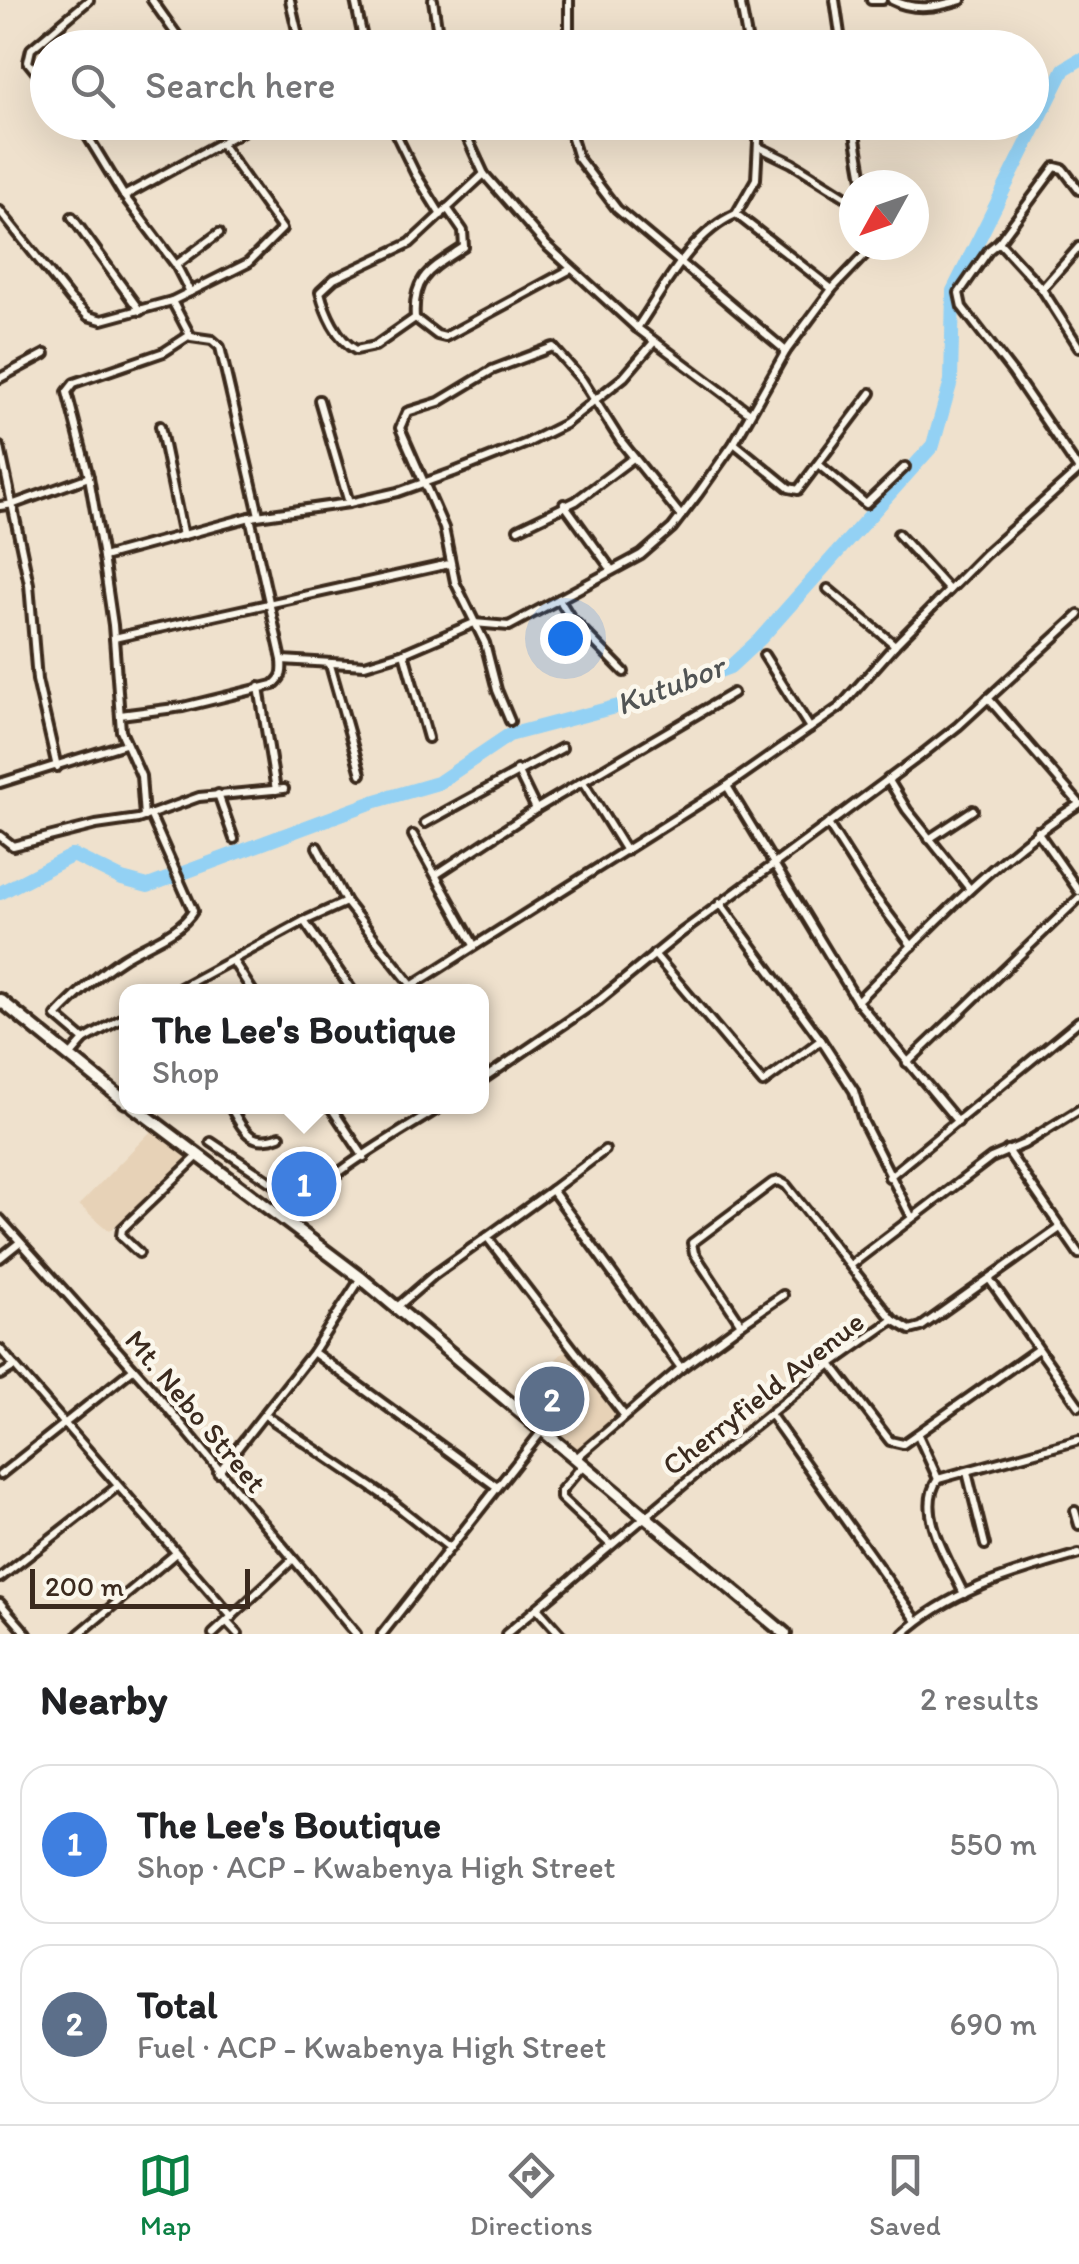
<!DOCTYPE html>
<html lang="en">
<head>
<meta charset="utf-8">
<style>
	:root { --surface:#fff; --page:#f6f6f6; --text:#202124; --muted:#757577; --line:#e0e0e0; --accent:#0b8043 }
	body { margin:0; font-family:Itim,sans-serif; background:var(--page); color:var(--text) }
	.compass { position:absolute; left:839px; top:170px; width:90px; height:90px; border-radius:50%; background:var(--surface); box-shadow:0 10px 40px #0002; rotate:230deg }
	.scale { position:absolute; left:30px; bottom:25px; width:220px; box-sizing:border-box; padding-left:10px; border:5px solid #3b2a1e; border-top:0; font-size:28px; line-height:35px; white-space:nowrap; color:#3b2a1e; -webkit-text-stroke:8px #fbf7ec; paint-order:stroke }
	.you { position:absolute; left:565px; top:638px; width:35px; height:35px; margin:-25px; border:8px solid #fff; border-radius:50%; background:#1a73e8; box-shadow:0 0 0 15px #1a73e833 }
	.badge { display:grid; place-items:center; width:65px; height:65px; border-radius:50%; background:var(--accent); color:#fff; font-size:32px; font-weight:700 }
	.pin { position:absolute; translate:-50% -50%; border:5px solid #fff; box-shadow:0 2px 10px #0006 }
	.popup { position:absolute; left:119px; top:984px; width:370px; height:130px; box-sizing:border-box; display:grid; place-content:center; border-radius:20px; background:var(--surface); filter:drop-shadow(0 2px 8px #0005); font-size:32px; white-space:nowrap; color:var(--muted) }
	.popup b { font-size:38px; color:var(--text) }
	.popup::after { content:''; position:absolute; left:50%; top:100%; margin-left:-20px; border:20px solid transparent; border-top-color:var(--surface) }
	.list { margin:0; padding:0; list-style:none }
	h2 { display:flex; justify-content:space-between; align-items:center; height:130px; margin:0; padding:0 40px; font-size:42px }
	h2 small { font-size:32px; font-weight:400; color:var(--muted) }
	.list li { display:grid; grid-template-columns:65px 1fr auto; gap:30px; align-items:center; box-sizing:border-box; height:160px; margin:0 20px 20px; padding:0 20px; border:2px solid var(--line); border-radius:30px }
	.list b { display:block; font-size:38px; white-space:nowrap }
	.list p { margin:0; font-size:32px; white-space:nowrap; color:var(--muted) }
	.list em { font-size:32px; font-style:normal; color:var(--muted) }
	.icon { flex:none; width:55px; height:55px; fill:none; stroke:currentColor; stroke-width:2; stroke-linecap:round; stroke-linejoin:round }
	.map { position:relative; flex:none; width:1079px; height:1634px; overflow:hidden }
	.search { position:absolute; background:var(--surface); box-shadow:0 10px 40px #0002; left:30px; right:30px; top:30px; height:110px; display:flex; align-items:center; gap:25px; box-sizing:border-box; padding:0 35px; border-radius:55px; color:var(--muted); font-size:38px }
	.sheet { height:490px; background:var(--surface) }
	nav { display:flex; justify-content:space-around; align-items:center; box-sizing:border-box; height:140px; border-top:2px solid var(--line); background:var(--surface); font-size:28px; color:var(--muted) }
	nav a { display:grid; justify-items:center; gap:5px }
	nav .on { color:var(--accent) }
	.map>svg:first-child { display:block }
	.built { fill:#e7d2b7 }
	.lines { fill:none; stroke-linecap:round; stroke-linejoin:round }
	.stream { stroke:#708e9e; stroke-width:2.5 }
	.river { stroke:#93d1f4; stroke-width:14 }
	.minor-casing { stroke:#3b2a1e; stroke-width:14 }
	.secondary-casing { stroke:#3b2a1e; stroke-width:18 }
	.minor { stroke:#fbf7ec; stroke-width:6 }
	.secondary { stroke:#fbf7ec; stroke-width:10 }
	.labels { text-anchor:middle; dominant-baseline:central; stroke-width:9; stroke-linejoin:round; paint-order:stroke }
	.street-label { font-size:30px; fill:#3b2a1e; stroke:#fbf7ec }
	.water-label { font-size:32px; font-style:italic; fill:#515454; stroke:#fbf7ec }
</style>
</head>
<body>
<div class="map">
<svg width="1079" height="1634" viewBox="0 0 1079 1634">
	<rect width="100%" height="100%" fill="#efe1cd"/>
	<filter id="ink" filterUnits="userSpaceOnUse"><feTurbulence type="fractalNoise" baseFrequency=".01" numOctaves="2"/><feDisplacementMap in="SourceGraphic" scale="20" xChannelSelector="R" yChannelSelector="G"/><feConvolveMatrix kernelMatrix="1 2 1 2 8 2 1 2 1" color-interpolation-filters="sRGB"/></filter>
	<g filter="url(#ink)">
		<!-- built -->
		<g class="built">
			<polygon points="155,1127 192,1156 162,1187 109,1231 79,1205"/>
			<polygon points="566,1350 621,1414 577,1450 515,1396"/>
		</g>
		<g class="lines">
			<!-- stream -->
			<polyline class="stream" points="0,890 2,892"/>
			<!-- river -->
			<polyline class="river" points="0,893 73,855 122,879 148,886 376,801 438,783 509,735 645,699 730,667 760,639 933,445 951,381 953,291 1064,69 1079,60"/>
			<defs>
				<g id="minor">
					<polyline points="152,0 186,48"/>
					<polyline points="290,0 301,48"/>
					<polyline points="355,0 365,48"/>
					<polyline points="433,0 440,48"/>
					<polyline points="569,0 569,48"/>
					<polyline points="740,0 749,48"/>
					<polyline points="835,0 842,48"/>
					<polyline points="871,0 882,0"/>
					<path d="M892,0C915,12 937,7 961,0"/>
					<polyline points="48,87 28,62 31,49 89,0"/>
					<polyline points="79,122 124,196 176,265 190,292"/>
					<polyline points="227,122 235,136"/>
					<polyline points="390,122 415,173 441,215"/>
					<polyline points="460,122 484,174 545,244 637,328 750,413"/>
					<polyline points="567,122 578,158 617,209 786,351"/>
					<polyline points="853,122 864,185"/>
					<polyline points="759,147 792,163 854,202"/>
					<polyline points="124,196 259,122"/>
					<path d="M447,208L463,231L464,247C431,269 412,276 415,318L437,335L445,337L571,269"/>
					<polyline points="0,211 71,300 88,316 102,320 172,301 248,263 282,229 221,144"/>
					<polyline points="736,214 756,179 759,122"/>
					<polyline points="72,217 140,311"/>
					<polyline points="999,242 1055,167 1063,169 1079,190"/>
					<polyline points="176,265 219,233"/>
					<polyline points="1042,289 1079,247"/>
					<polyline points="172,301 191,337 212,340 220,347 259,515"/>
					<path d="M415,318L375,346L356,350C337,340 325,312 320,292L334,279L410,243L484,174"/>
					<path d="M637,328C664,289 690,234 736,214L832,289"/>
					<polyline points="0,378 45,354"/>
					<polyline points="319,400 349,503"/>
					<polyline points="160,426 183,536"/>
					<polyline points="734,443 789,488 798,490 871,393"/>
					<polyline points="0,447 29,584 37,680 57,767"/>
					<polyline points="818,464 866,504 905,467"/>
					<polyline points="564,504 611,569"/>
					<polyline points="0,506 14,504 89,477"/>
					<polyline points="518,529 576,501 633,458"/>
					<polyline points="898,534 949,590"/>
					<polyline points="103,557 250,517 349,503 398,492 454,472 527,443 565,424 624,377 654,342"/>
					<polyline points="828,589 895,645"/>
					<polyline points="559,599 570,617 624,672"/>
					<polyline points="114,638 449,564"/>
					<polyline points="404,653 428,738"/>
					<polyline points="764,655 810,728"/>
					<polyline points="282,660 365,665 404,653 474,623 509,626 641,555 672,528 698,494 734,443 786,351 832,289 874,245"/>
					<polyline points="330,665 361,774"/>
					<polyline points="259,687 276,790"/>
					<polyline points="988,698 1079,803"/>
					<path d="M120,715L183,707L273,685C283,677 283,672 282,660L250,517"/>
					<polyline points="510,721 497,690 485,643 455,582 444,528 400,428 407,412 439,402 492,370 553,347 582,380 620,440 681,516"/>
					<polyline points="517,770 536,809"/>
					<polyline points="888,779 907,810 970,889"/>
					<polyline points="583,782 626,851"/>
					<polyline points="0,783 125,744"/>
					<polyline points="727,786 857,1001 958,1122"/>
					<polyline points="218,794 234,839"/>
					<polyline points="144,817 141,776 121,731 113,625 103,557 89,477 67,392 74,383 164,352 190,335"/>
					<polyline points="425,823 562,748"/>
					<polyline points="828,824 870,890 912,946"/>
					<polyline points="1037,831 1079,891"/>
					<polyline points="413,835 474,945"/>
					<polyline points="0,836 13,846 96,825 138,819 199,797 284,789"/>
					<polyline points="929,839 973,810"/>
					<polyline points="317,847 346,902 417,992"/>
					<polyline points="437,874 536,809 733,693"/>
					<polyline points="720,903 821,1040 854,1091 863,1121 912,1218"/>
					<polyline points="304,921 353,992"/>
					<polyline points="654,954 763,1083 821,1040"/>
					<polyline points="233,961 253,992"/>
					<polyline points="413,985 727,786 840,707 895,645 984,555 1079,470 1013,373 962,307 959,293 989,250 999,242 1042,289 1079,347"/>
					<polyline points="173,992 304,921 346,902"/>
					<path d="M857,1001C927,931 995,857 1079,804"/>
					<path d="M84,1040L56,1016C76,995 97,975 122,959C143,945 180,934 193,911L150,814"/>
					<polyline points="69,1057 84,1040 126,1016"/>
					<polyline points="907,1063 1079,898"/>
					<polyline points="482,1080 598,1001 681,933 920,756 958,726 1079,615"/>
					<path d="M230,1106C244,1131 250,1147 280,1136"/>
					<polyline points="330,1106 364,1157"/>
					<polyline points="211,1142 302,1203"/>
					<polyline points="1007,1150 1079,1254"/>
					<polyline points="889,1177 1079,1021"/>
					<polyline points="552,1190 605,1150"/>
					<polyline points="0,1219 151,1388 356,1634"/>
					<path d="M287,1222C326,1172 389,1140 442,1106"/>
					<polyline points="139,1253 121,1236 122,1229 197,1157"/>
					<polyline points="0,1258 20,1242"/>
					<polyline points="852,1264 991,1158 1024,1144 1079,1110"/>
					<polyline points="990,1280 1079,1406"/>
					<polyline points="397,1307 434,1275 487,1237"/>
					<polyline points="741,1324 783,1295"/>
					<polyline points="0,1349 232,1617"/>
					<polyline points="313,1352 497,1487"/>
					<polyline points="831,1364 890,1441 903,1444 1038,1349"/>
					<polyline points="0,1375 15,1366"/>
					<polyline points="770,1414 917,1621"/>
					<polyline points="265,1415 386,1497 450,1548"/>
					<polyline points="624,1415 487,1237 552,1190 681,1368"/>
					<polyline points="918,1435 938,1479 1079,1440"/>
					<polyline points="576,1458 681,1368 741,1324 694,1253 692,1243 772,1183 779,1181 786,1185 893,1320"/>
					<polyline points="584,1464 561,1491 561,1498 611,1545"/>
					<polyline points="967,1472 985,1545"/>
					<polyline points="218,1473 313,1352 361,1278"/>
					<polyline points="0,1475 133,1369"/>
					<path d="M938,1479C915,1512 950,1563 964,1594"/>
					<polyline points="1075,1511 1079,1525"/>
					<polyline points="0,1578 118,1486"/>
					<polyline points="0,1603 27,1634"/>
					<polyline points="537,1608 560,1634"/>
					<polyline points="227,1622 238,1634"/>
					<polyline points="79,1634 176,1553"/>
					<polyline points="213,1634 292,1560"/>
					<polyline points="382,1634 542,1431"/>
					<polyline points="506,1634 714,1459 831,1364 893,1320 910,1330 921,1327 1060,1228"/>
					<path d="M903,1634C951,1589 1018,1572 1079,1554"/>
				</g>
				<g id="secondary">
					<polyline points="0,1000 126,1102"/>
					<polyline points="133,1106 361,1278 785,1634"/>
				</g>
			</defs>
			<!-- minor casing -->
			<use href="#minor" class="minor-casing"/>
			<!-- secondary casing -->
			<use href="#secondary" class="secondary-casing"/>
			<!-- minor -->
			<use href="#minor" class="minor"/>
			<!-- secondary -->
			<use href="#secondary" class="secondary"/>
		</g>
	</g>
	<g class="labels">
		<!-- street labels -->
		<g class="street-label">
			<text transform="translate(763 1393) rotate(-38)">Cherryfield Avenue</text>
			<text transform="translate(196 1411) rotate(50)">Mt. Nebo Street</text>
		</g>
		<!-- water labels -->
		<g class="water-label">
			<text transform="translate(670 685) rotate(-21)">Kutubor</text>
		</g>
	</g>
</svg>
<svg class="compass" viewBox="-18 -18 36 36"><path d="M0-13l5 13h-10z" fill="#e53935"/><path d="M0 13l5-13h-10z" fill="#757577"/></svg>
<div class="scale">200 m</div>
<div class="you"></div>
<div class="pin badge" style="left:304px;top:1184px;background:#3f7fe0">1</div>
<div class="popup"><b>The Lee's Boutique</b>Shop</div>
<div class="pin badge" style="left:552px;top:1399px;background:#5c6f8a">2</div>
<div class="search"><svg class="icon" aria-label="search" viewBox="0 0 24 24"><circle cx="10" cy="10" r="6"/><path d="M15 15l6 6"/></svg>Search here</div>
</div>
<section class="sheet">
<h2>Nearby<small>2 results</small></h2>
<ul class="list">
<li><span class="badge" style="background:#3f7fe0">1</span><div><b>The Lee's Boutique</b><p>Shop · ACP - Kwabenya High Street</p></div><em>550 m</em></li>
<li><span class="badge" style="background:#5c6f8a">2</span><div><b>Total</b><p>Fuel · ACP - Kwabenya High Street</p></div><em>690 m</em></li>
</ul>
</section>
<nav>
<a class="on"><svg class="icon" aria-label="map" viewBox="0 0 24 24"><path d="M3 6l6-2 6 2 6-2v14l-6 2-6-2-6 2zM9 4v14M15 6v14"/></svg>Map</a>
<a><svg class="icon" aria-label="directions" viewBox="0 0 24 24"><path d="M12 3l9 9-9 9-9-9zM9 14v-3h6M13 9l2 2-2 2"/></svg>Directions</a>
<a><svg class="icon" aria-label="saved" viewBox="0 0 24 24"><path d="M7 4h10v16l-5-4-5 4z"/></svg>Saved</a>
</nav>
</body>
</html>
